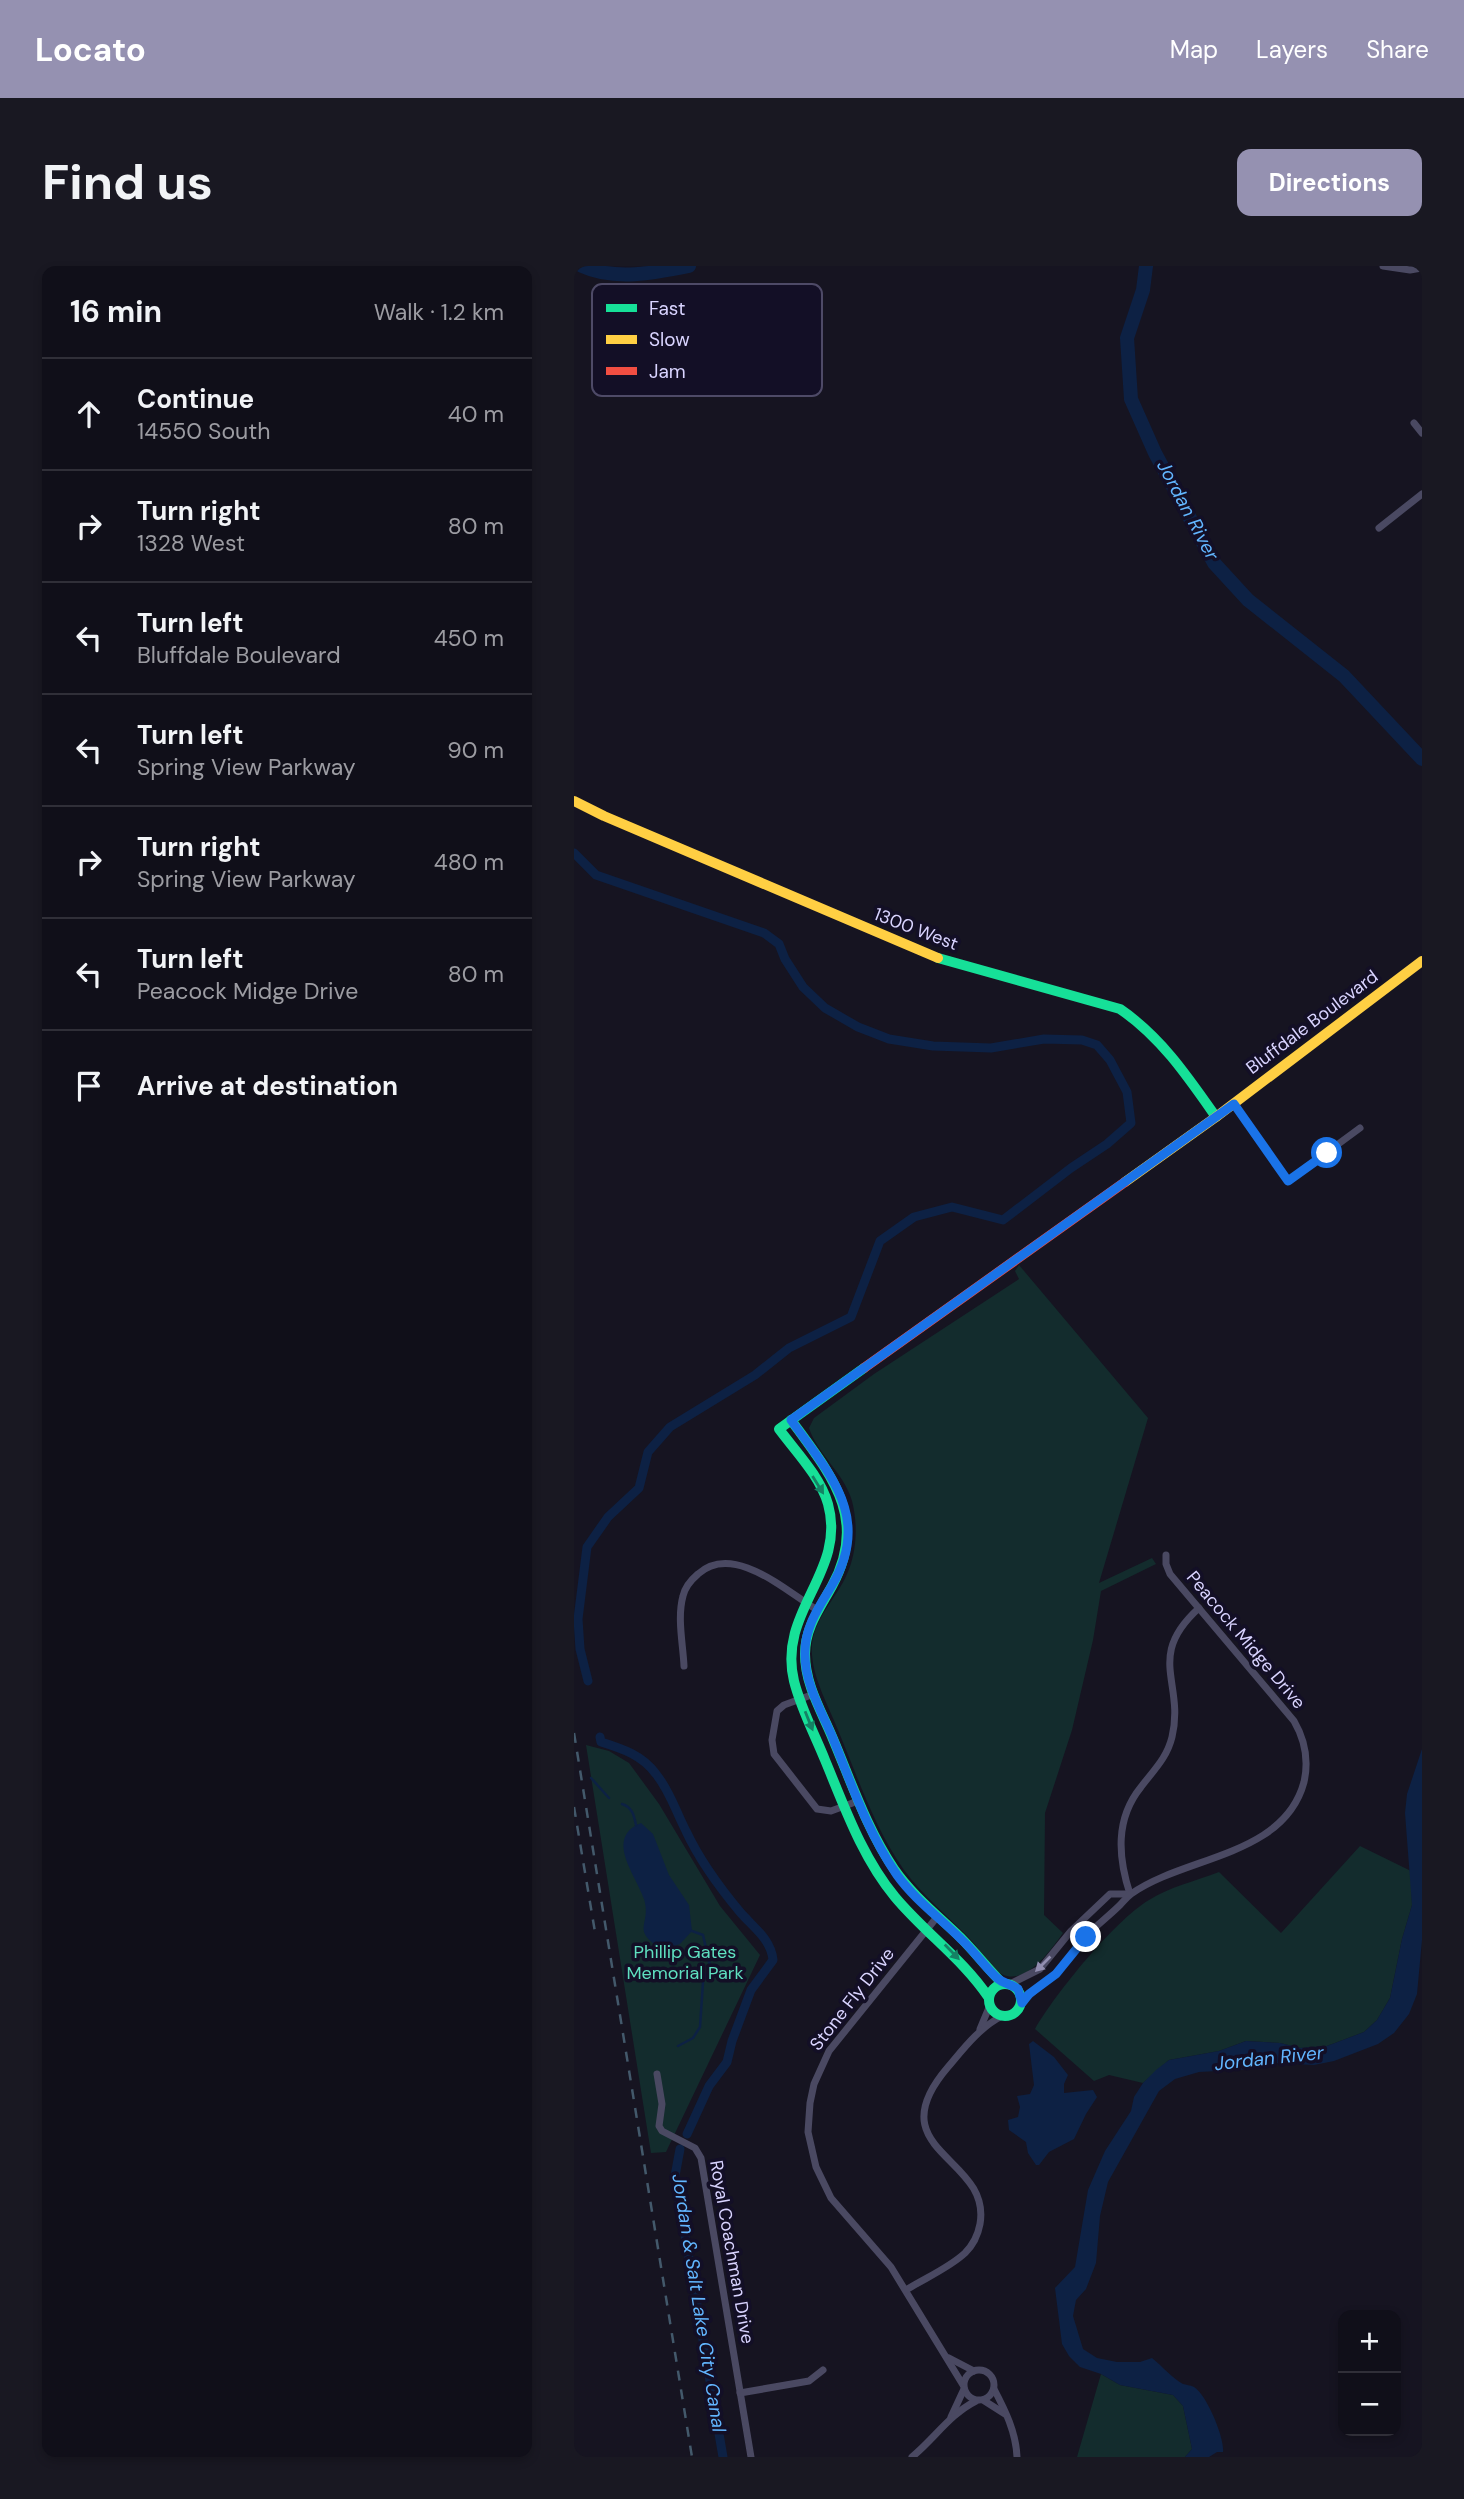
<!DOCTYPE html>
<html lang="en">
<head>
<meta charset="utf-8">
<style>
	:root { --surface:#100f19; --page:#191822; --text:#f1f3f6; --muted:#9c9ca2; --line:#302f38; --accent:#9591b1 }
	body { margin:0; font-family:"DM Sans",sans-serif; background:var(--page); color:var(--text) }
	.controls { position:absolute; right:21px; bottom:21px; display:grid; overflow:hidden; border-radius:14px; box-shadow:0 4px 10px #0003 }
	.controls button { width:63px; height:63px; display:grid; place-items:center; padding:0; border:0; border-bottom:2px solid var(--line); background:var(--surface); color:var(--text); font:35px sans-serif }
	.stop { position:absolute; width:21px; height:21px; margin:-16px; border:5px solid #1a73e8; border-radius:50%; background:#fff }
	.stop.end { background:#1a73e8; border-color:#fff; box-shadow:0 2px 7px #0008 }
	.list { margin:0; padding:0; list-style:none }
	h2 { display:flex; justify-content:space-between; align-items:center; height:91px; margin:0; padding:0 28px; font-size:30px }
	h2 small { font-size:23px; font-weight:400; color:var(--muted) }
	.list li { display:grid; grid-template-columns:46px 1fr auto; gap:21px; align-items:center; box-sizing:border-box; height:112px; padding:0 28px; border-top:2px solid var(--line) }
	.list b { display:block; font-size:26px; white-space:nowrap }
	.list p { margin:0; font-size:23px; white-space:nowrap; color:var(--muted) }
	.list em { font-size:23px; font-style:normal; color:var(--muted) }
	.icon { flex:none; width:38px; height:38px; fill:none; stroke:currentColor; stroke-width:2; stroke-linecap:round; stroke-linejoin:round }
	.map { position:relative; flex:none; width:848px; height:2191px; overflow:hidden; border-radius:14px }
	header { display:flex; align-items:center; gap:42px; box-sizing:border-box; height:98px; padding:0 35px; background:var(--accent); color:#fff }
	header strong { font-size:33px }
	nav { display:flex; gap:38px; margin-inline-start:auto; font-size:24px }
	.intro { display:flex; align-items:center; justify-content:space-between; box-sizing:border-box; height:168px; padding:0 42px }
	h1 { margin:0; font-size:49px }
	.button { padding:18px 32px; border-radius:14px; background:var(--accent); color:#fff; font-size:24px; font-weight:700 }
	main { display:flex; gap:42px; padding:0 42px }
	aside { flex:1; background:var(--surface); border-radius:14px; box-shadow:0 4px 10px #0003 }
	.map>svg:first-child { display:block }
	.green { fill:#132c2d }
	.water { fill:#0d2144 }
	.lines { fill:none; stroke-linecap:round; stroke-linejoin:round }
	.stream { stroke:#0d2144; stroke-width:2.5 }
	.canal { stroke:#0d2144; stroke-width:9 }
	.river { stroke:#0d2144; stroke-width:14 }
	.street { stroke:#4a4962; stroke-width:7 }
	.fast { stroke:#16e098; stroke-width:10 }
	.slow { stroke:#ffcf43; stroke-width:10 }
	.jam { stroke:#f24e42; stroke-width:10 }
	.rail { stroke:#43596b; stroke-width:2.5; stroke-dasharray:10 9; stroke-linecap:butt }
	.oneway { fill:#158265 }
	.oneway2 { fill:#928eb0 }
	.route { stroke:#1a73e8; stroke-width:9 }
	.labels { text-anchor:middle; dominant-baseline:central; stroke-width:7; stroke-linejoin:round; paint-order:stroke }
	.street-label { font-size:18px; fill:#d9d4ff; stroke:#130f26 }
	.park-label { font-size:18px; fill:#5fe0c0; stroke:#130f26 }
	.water-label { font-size:19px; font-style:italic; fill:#62b6ff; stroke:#130f26 }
	.key { fill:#130f26; stroke:#4e4a67; stroke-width:2 }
	.key-label { font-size:19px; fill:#d9d4ff }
</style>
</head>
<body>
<header>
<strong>Locato</strong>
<nav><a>Map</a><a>Layers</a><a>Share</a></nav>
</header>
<div class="intro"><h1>Find us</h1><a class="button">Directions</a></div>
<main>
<aside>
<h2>16 min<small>Walk · 1.2 km</small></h2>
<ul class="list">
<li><svg class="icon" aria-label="ahead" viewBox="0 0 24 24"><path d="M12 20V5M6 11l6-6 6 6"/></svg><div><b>Continue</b><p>14550 South</p></div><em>40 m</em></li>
<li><svg class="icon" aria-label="right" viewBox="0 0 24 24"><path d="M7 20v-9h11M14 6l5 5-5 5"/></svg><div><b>Turn right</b><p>1328 West</p></div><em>80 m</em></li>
<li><svg class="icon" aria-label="left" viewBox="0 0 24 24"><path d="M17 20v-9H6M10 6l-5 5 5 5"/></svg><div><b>Turn left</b><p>Bluffdale Boulevard</p></div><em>450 m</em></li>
<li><svg class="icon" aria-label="left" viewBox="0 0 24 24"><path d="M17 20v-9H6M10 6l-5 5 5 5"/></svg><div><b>Turn left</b><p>Spring View Parkway</p></div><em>90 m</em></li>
<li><svg class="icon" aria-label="right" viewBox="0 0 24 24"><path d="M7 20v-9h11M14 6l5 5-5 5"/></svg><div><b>Turn right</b><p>Spring View Parkway</p></div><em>480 m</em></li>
<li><svg class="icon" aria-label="left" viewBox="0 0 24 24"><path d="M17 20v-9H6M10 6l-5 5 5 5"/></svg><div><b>Turn left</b><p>Peacock Midge Drive</p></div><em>80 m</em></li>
<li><svg class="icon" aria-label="arrive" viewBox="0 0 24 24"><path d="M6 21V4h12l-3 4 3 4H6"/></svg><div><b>Arrive at destination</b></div></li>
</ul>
</aside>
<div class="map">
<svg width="848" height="2191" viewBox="0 0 848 2191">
	<rect width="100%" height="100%" fill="#161421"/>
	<!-- green -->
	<g class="green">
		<path d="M445,999L574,1152L525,1317L578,1292L582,1298L527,1325L519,1374L498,1464L471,1547L470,1649L489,1667C478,1682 456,1715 433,1710C418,1707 406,1683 396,1673C374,1650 349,1630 330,1604C300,1561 284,1512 264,1464C255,1441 240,1415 238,1389C235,1356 261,1336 273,1308C283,1286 284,1258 278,1235C270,1207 244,1189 235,1162L240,1152L300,1108L445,1013L441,1005Z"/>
		<polygon points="12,1479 35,1485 55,1497 85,1538 146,1640 186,1689 92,1886 77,1887"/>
		<path d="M786,1580L837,1605L838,1639L828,1673L816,1732L803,1754L790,1766L753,1780L726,1782L706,1777L672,1775L645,1785L595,1794L569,1817L535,1809L520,1815L461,1763C482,1727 540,1655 575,1634C595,1621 622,1615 645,1606L707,1667Z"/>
		<polygon points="527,2108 546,2119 599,2129 609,2140 618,2183 611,2191 503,2191"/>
	</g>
	<!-- water -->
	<g class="water">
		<path d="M848,1483V1674L843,1728L835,1748L820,1767L804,1778L760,1795L740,1799L700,1797L681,1803L625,1806L601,1813L585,1825L534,1916L526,1950L522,1997L512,2023L502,2034L499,2050L509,2083L523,2092L543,2096H566L578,2092C588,2100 598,2112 609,2118C612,2119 616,2119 620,2121C633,2129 651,2173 649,2186H643L635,2191H611L618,2183L609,2140L599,2129L546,2119L527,2108L506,2101L495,2090L488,2078L481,2022L501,2001L514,1924L531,1885L557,1845L560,1831L569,1817L582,1804L595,1794L645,1785L672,1775L706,1777L726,1782L753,1780L790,1766L803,1754L816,1732L828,1673L838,1639L831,1547L833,1528Z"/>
		<path d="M67,1557L79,1568L95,1609L115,1639L118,1665L106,1678L89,1684C55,1663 78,1660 70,1633C62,1609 30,1572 67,1557Z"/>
		<polygon points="459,1775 480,1791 494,1809 490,1818 490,1827 519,1824 523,1831 512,1848 500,1873 475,1886 465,1899 462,1899 454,1887 452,1876 435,1864 434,1854 444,1851 446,1841 443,1830 456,1828 460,1819 455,1778"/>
	</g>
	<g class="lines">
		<!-- stream -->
		<g class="stream">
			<polyline points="17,1512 35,1532"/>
			<path d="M48,1538C58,1541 60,1549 62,1559"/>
			<polyline points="104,1780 119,1772 126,1761 129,1716 136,1700 129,1669 118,1665"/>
		</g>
		<!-- canal -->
		<g class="canal">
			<polyline points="0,587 22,609 190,667 205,678 211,693 229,721 251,742 284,761 315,773 359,780 417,782 470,773 508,774 523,779 536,794 553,826 557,857 533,878 497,902 429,954 378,941 340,951 306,975 277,1051 215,1082 181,1109 96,1161 74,1186 65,1222 34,1251 13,1281 4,1353 6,1383 14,1415"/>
			<path d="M26,1471L27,1476C49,1483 68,1489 82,1508C96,1525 102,1546 112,1565C125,1593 146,1622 166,1646C179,1661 197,1673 199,1694L177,1724L158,1775L153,1796L135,1820L113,1868"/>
			<polyline points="106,1883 101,1910 149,2191"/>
		</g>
		<!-- river -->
		<g class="river">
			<path d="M8,0C40,15 81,7 115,0"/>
			<polyline points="572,0 569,24 553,72 557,133 581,187 640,297 674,334 770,410 848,493"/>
		</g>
		<!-- street -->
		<g class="street">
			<polyline points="809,0 836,4 848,2"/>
			<polyline points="840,157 848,167"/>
			<polyline points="805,262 848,228"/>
			<polyline points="660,838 714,915 786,862"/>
			<path d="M110,1400C109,1378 103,1352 109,1330C111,1321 117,1314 124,1308C159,1276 212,1325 243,1344"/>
			<polyline points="240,1428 210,1439 203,1445 198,1474 200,1488 243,1543 257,1545 284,1535"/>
			<path d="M556,1628C544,1591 541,1553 567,1521C579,1505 593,1492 598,1471C611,1416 571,1391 625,1342"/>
			<polyline points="363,1651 255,1785 240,1818 236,1837 234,1866 242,1901 257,1932 317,2001 389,2119"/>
			<polyline points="436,1718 466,1703 497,1665 536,1628 556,1628"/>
			<path d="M448,1737C458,1724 473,1717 484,1705C493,1695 501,1683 511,1672C521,1660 534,1651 546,1639C549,1636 553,1631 557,1628C610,1590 710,1591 730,1516C735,1494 731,1474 720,1455L596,1308L592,1298V1289"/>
			<polyline points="406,1763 416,1739"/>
			<polyline points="83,1808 88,1838 85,1860 88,1865 121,1882 127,1892 177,2191"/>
			<path d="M332,2024C351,2012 375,2002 391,1987C399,1979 404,1969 406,1958C418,1890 301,1886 374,1801C390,1782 405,1762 428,1750"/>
			<polyline points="375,2092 400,2105"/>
			<circle cx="405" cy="2119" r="15"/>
			<path d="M420,2123C431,2144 442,2166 443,2191"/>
			<polyline points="166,2127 235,2115 249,2104"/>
			<polyline points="409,2134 431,2148"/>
			<polyline points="377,2151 390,2123"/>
			<path d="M338,2191C360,2173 376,2148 402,2135"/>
		</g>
		<!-- fast -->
		<g class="fast">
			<path d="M364,692L546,743C587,771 614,811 642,851"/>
			<path d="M290,1102L205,1163C222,1186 246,1210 254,1238C273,1306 203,1345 220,1415C227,1443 241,1469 251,1494C271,1542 288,1591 321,1631C351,1667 389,1693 415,1732"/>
			<path d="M217,1154C257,1209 295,1252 258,1320C246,1342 231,1362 231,1388C231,1419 248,1446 259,1473C278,1518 293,1563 320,1603C338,1629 363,1649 386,1671C401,1686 414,1703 429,1718"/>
			<circle cx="431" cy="1734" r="16"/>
		</g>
		<!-- slow -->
		<g class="slow">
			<polyline points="0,535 30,550 364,692"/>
			<polyline points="551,916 642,851 848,695"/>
		</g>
		<!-- jam -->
		<polyline class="jam" points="290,1102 551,916"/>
		<!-- rail -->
		<g class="rail">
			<polyline points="0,1467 118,2191"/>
			<polyline points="0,1541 22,1672"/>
		</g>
	</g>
	<!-- one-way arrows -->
	<defs><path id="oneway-solid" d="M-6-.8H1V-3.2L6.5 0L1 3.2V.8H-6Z" transform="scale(1.75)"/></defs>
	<g class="oneway">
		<use href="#oneway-solid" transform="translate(244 1219) rotate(58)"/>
		<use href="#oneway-solid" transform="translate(235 1455) rotate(68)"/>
		<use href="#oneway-solid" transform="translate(378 1686) rotate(46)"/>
	</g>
	<use class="oneway2" href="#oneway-solid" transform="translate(469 1698) rotate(135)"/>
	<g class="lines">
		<!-- route -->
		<path class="route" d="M512,1671L482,1708L455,1728L448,1737L444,1723C437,1718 430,1718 423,1712C410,1700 400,1685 387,1673C365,1651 341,1634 323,1609C294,1567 277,1517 258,1470C247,1445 231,1417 231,1389C230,1363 244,1342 257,1321C299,1252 256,1209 217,1154L660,838L714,915L753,887"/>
	</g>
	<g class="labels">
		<!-- street labels -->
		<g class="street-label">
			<text transform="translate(342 663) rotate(21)">1300 West</text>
			<text transform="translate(738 756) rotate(-37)">Bluffdale Boulevard</text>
			<text transform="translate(672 1374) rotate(50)">Peacock Midge Drive</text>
			<text transform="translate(278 1733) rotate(-52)">Stone Fly Drive</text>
			<text transform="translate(158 1986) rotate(80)">Royal Coachman Drive</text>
		</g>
		<!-- park labels -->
		<g class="park-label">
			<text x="111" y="1686">Phillip Gates<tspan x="111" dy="21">Memorial Park</tspan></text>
		</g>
		<!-- water labels -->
		<g class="water-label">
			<text transform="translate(614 244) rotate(62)">Jordan River</text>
			<text transform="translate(695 1792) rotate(-6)">Jordan River</text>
			<text transform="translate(125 2037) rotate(81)">Jordan &amp; Salt Lake City Canal</text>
		</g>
	</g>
	<!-- legend -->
	<rect x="18" y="18" width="230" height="112" rx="10" class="key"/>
	<rect x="32" y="38" width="31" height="8" fill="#16e098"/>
	<rect x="32" y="69" width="31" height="9" fill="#ffcf43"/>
	<rect x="32" y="101" width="31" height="8" fill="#f24e42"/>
	<g class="key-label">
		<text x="75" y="49">Fast</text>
		<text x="75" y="80">Slow</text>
		<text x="75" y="112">Jam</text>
	</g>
</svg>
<div class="controls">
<button>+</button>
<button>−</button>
</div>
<div class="stop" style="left:753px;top:887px"></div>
<div class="stop end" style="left:512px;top:1671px"></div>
</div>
</main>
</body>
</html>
